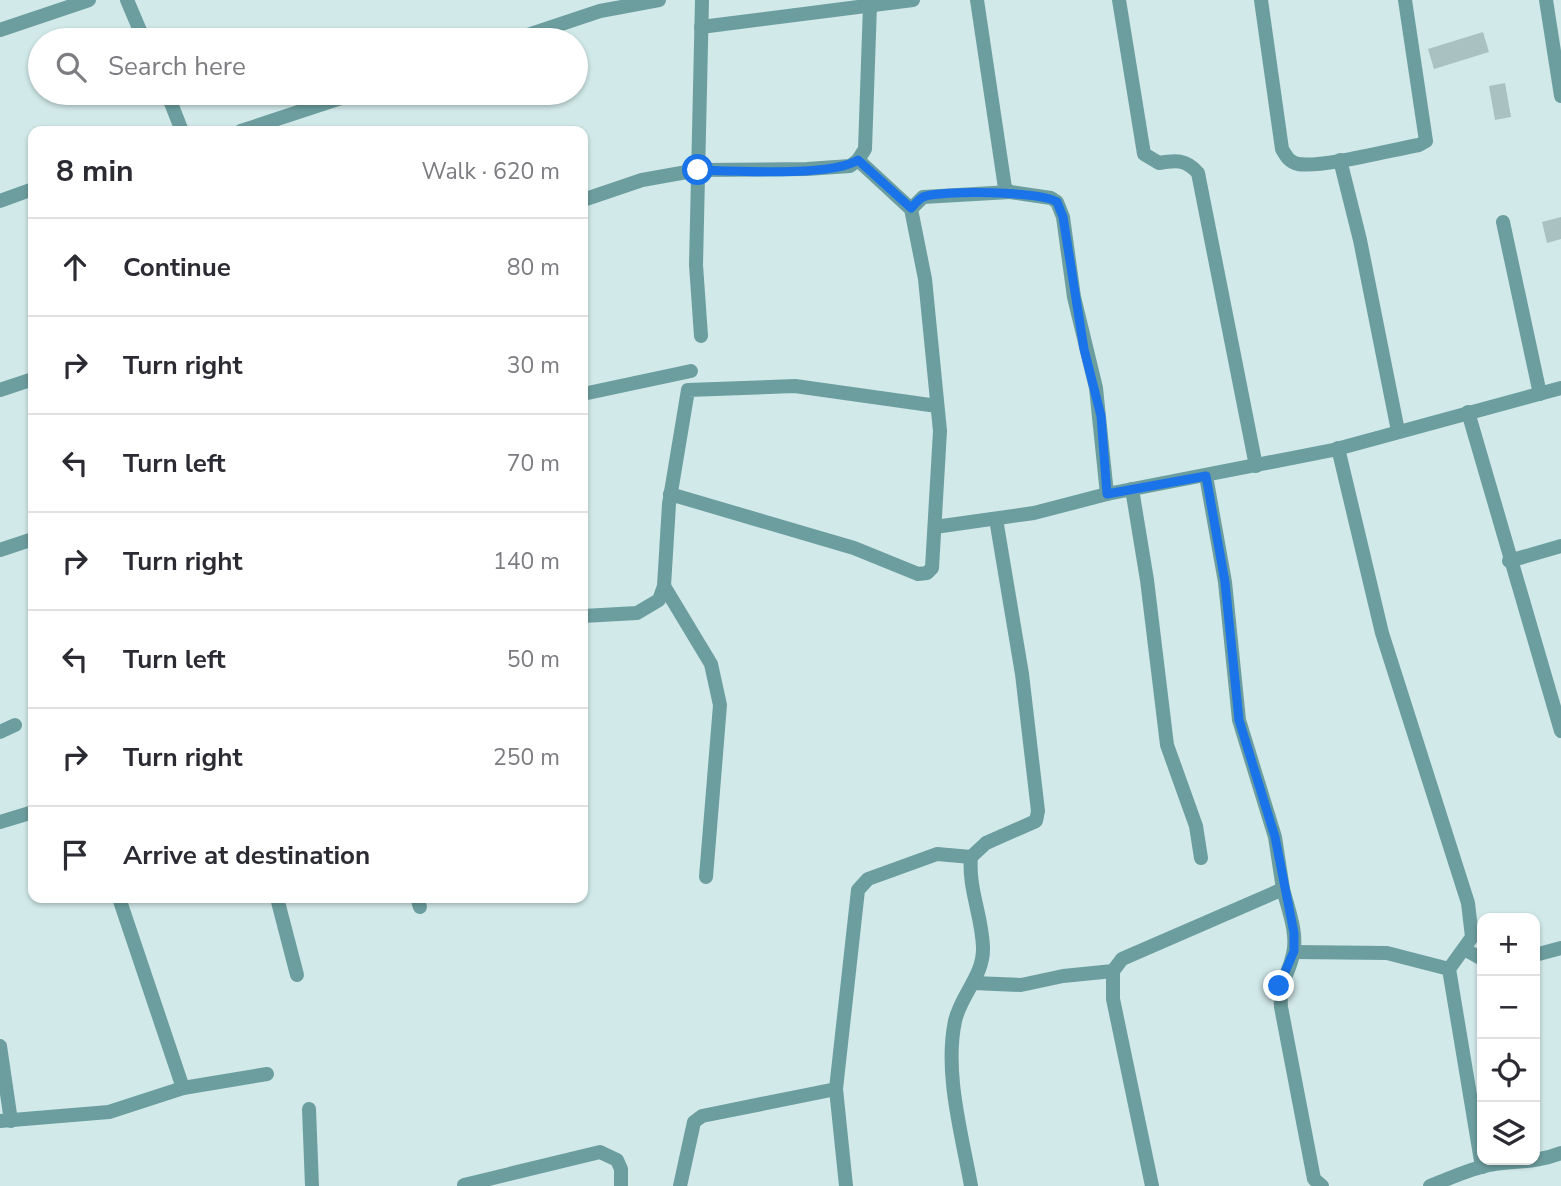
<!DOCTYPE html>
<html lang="en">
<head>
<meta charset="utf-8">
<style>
	:root { --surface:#fff; --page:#f2f2f3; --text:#2b2b33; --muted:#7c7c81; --line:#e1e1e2 }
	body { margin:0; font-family:"Nunito Sans",sans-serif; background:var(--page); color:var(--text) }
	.controls { position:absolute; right:21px; bottom:21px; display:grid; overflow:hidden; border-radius:14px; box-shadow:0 2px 5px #0004 }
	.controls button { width:63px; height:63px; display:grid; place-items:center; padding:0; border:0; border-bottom:2px solid var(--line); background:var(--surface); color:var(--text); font:35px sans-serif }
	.stop { position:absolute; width:21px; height:21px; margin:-16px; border:5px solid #1a73e8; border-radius:50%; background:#fff }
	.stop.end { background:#1a73e8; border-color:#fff; box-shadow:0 2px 7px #0008 }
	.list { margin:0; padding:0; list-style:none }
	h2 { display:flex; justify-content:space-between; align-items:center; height:91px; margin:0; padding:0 28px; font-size:30px }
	h2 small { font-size:23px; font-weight:400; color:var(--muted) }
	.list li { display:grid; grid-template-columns:46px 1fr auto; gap:21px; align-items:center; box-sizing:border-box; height:98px; padding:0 28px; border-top:2px solid var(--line) }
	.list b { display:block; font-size:26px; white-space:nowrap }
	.list em { font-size:23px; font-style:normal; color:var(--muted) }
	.icon { flex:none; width:38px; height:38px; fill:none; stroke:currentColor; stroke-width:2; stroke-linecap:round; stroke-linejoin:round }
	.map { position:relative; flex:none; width:1561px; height:1186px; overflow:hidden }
	.search { position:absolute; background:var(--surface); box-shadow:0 2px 5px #0004; left:28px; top:28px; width:560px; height:77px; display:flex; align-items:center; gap:18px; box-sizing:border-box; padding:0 24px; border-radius:38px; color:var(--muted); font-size:26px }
	.panel { position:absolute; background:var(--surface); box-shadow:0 2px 5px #0004; left:28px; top:126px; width:560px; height:777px; border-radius:14px }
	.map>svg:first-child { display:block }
	.building { fill:#aac1c1 }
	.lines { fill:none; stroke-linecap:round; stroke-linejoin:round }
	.street { stroke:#6d9e9f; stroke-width:14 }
	.route { stroke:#1a73e8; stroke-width:9 }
</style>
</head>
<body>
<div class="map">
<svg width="1561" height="1186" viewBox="0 0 1561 1186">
	<rect width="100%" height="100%" fill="#d1e9e9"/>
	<!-- building -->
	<g class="building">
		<polygon points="1483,32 1489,52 1434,69 1428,49"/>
		<polygon points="1505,83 1511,117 1495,120 1489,86"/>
		<polygon points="1561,217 1561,239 1547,243 1542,222"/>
	</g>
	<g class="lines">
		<!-- street -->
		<g class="street">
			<polyline points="127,0 144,40"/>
			<polyline points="977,0 1005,188 1010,192 1051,198 1057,202 1063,217 1074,297 1096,388 1107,494"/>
			<path d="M1119,0L1144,154L1159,163C1175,160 1186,159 1198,173L1256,466"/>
			<path d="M1261,0L1282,149C1286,156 1289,162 1298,164C1322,168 1391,150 1419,145L1426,141L1405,0"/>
			<polyline points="1546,0 1561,96"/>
			<polyline points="701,27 913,0"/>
			<polyline points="0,30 89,0"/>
			<polyline points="513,40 600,11 659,0"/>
			<polyline points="167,93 182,131"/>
			<polyline points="241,131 356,93"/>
			<polyline points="1340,160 1360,240 1398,431"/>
			<polyline points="583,200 642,180 698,170 807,169 850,166 858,160 865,149 870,5 867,0"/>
			<polyline points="0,201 33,189"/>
			<polyline points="911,209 923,197 1010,192"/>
			<polyline points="1503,222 1540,394"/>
			<polyline points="701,336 696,265 702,0"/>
			<polyline points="0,390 33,379"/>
			<polyline points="583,394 691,371"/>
			<polyline points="1468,412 1561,731"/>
			<polyline points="1338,448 1382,633 1468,903 1472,937 1449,969 1482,1167"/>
			<polyline points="1132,489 1147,580 1167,745 1196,826 1201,858"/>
			<polyline points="670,494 854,548 918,574 927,573 932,568 940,431 925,279 911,209 858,160"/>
			<polyline points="935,527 1034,513 1107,494 1333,450 1561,388"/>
			<polyline points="0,550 33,539"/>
			<polyline points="1509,561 1561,546"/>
			<polyline points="664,586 711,664 720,705 706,877"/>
			<polyline points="583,616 637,613 659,600 664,586 669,504 688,390 795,386 937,406"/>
			<polyline points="0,732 15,725"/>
			<polyline points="0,822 33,812"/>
			<path d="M1283,889C1288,909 1298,933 1293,954C1288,978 1279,979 1281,1007L1314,1179L1322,1186"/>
			<polyline points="119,898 183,1088"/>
			<polyline points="277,898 297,975"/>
			<polyline points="417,898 420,907"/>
			<polyline points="1466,950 1482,959"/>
			<polyline points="1294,952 1387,953 1449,969"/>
			<polyline points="1535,955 1561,948"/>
			<polyline points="973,983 1021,985 1063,976 1113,971"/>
			<polyline points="0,1046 11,1121"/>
			<polyline points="309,1109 312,1186"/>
			<polyline points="0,1121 109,1112 183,1088 267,1074"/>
			<polyline points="464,1185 600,1152 617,1160 621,1169 621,1186"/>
			<polyline points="680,1186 694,1122 702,1116 836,1089"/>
			<polyline points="846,1186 836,1089 858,890 868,879 937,854 971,857"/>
			<path d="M971,1186C962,1135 944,1073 955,1021C961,994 984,976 983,947C982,916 968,888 971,857L986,843L1036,821L1038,811L1022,674L996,519"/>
			<polyline points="1152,1186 1113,999 1113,971 1122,959 1283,889 1275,837 1239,720 1225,582 1206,476"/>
			<path d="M1430,1186C1453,1177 1478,1165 1503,1163C1524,1161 1541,1161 1561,1153"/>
		</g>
	</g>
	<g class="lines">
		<!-- route -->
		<path class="route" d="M698,170C733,171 832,177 858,160L911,208C914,205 919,199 923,197C940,190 1042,191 1057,202L1063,217L1084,349L1101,416L1107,494L1206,476L1225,582L1239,720L1275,837L1294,933V951L1279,986"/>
	</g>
</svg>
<div class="controls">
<button>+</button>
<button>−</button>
<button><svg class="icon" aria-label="locate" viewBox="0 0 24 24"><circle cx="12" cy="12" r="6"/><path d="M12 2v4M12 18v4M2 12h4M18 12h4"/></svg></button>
<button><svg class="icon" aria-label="layers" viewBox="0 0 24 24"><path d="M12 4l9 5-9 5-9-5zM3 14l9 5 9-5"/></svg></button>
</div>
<div class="stop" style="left:698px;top:170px"></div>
<div class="stop end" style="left:1279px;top:986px"></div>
<div class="search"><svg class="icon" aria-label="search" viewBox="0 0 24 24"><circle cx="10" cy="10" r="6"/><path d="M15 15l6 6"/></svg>Search here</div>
<section class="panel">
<h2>8 min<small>Walk · 620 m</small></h2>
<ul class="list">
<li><svg class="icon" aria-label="ahead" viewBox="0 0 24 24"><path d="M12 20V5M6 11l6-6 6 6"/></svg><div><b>Continue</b></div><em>80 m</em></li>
<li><svg class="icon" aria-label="right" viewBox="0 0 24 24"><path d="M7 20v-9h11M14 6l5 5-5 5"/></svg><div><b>Turn right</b></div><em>30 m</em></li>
<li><svg class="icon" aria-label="left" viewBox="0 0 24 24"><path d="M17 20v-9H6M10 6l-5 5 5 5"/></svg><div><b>Turn left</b></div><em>70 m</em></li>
<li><svg class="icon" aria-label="right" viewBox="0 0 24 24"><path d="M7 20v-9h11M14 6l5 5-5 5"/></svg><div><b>Turn right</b></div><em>140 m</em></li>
<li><svg class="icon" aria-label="left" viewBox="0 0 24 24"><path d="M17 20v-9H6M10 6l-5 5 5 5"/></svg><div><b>Turn left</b></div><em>50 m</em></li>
<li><svg class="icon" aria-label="right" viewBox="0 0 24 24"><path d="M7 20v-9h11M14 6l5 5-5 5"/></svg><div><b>Turn right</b></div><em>250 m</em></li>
<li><svg class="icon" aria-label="arrive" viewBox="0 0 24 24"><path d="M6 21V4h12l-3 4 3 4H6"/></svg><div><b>Arrive at destination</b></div></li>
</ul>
</section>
</div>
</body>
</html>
